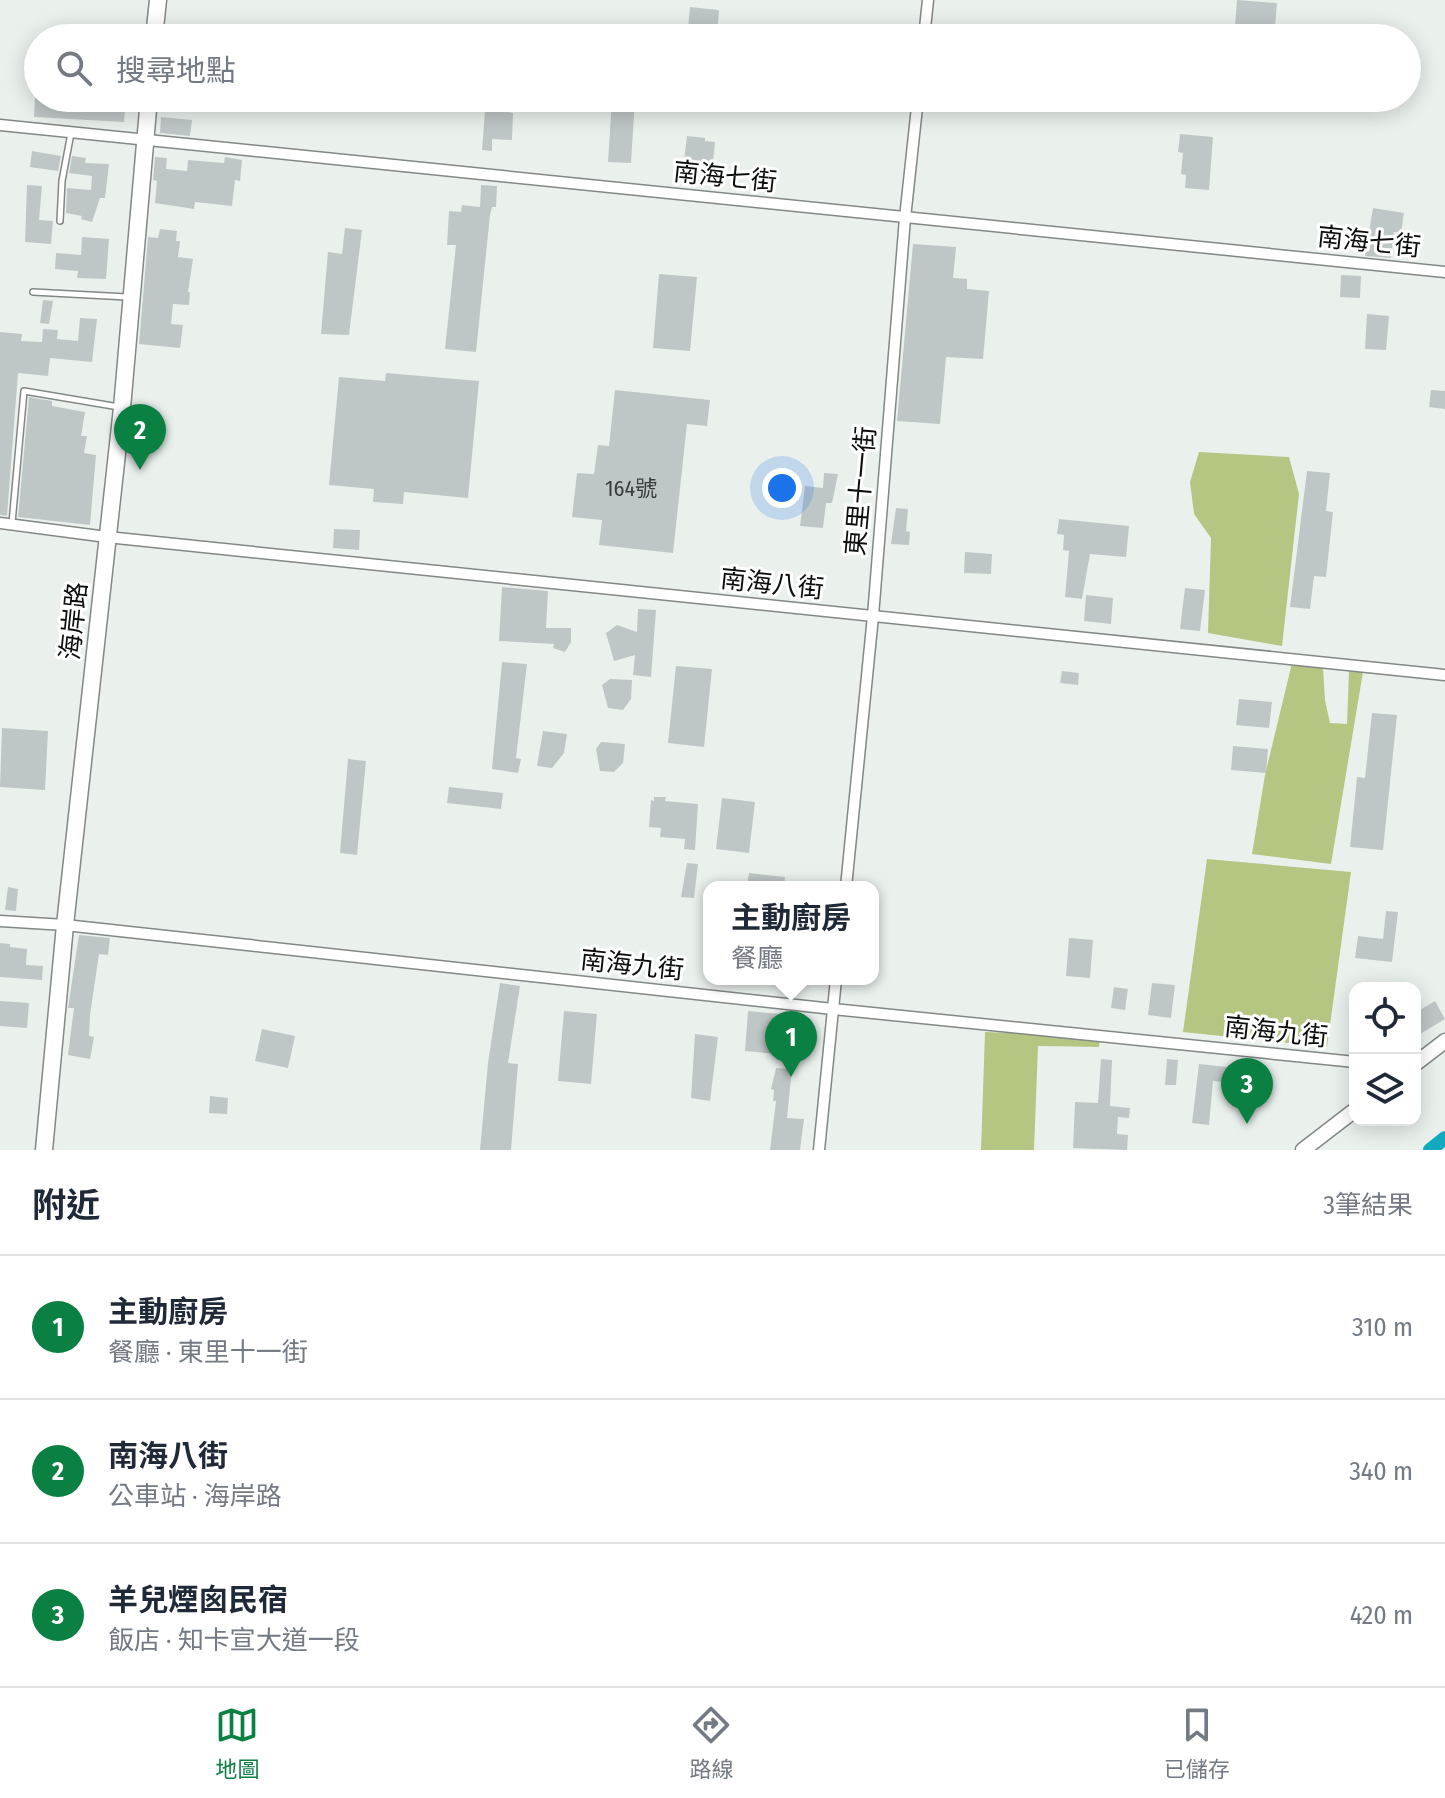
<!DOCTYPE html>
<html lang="zh-TW">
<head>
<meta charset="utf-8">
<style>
	:root { --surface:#fff; --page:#f2f2f3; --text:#1f2937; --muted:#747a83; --line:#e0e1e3; --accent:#0b8043 }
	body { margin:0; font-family:"Fira Sans Condensed","Noto Sans TC",sans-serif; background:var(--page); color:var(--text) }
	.controls { position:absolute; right:24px; bottom:24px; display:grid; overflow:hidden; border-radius:16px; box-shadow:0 4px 20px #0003 }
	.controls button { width:72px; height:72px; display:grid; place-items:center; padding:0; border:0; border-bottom:2px solid var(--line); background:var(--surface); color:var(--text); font:40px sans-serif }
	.you { position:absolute; left:782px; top:488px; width:28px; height:28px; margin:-20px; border:6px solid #fff; border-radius:50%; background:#1a73e8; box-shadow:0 0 0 12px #1a73e833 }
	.badge { display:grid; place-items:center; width:52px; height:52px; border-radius:50%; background:var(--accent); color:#fff; font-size:26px; font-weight:700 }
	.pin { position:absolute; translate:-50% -66px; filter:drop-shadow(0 2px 4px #0008) }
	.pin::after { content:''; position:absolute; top:42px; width:28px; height:24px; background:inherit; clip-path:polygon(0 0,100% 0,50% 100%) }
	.popup { position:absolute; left:703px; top:881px; width:176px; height:104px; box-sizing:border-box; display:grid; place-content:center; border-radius:16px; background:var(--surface); filter:drop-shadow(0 2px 6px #0005); font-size:26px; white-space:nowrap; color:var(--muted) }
	.popup b { font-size:30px; color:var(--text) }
	.popup::after { content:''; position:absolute; left:50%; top:100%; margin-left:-16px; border:16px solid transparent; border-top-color:var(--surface) }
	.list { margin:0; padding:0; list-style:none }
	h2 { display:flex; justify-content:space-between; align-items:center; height:104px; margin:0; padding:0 32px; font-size:34px }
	h2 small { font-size:26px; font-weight:400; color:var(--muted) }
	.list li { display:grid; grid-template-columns:52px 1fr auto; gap:24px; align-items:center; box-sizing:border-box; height:144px; padding:0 32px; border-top:2px solid var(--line) }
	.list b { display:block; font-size:30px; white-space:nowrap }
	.list p { margin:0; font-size:26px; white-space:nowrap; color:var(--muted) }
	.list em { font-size:26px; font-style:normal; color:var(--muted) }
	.icon { flex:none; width:44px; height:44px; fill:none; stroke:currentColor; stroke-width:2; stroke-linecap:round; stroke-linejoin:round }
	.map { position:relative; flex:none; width:1445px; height:1150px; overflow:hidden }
	.search { position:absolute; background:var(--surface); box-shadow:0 4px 20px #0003; left:24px; right:24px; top:24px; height:88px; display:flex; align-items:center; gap:20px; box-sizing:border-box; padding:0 28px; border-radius:44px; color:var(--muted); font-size:30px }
	.sheet { height:536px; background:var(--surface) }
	nav { display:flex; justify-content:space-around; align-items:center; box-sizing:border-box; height:112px; border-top:2px solid var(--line); background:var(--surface); font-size:22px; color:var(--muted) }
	nav a { display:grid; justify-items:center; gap:4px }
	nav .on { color:var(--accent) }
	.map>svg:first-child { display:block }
	.green { fill:#b4c682 }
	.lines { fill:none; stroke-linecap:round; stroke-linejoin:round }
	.canal { stroke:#11aabe; stroke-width:14 }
	.building { fill:#bfc7c6 }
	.lane-casing { stroke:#828885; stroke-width:8 }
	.street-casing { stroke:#828885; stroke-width:13 }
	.secondary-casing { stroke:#828885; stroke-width:17 }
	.primary-casing { stroke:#828885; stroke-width:19 }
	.lane { stroke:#fff; stroke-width:5 }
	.street { stroke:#fff; stroke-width:10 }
	.secondary { stroke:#fff; stroke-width:14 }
	.primary { stroke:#fff; stroke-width:16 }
	.labels { text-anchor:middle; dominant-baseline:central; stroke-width:6; stroke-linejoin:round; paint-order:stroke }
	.number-label { font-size:22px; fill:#393c3b }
	.street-label { font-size:26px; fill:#0c0e0d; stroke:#fff }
</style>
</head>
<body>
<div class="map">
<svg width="1445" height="1150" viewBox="0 0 1445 1150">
	<rect width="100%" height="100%" fill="#eaf1ed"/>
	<!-- green -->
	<g class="green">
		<polygon points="1199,452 1289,457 1299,494 1282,646 1208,633 1211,538 1194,514 1190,482"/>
		<polygon points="1292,663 1323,668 1325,700 1330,723 1347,724 1349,671 1363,672 1331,864 1252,854 1265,775"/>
		<polygon points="1207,859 1351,872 1327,1047 1183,1032"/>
		<polygon points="985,1032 1100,1036 1099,1047 1038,1046 1034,1150 981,1150"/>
	</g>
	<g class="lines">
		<!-- canal -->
		<polyline class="canal" points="1430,1150 1445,1138"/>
	</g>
	<!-- building -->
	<g class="building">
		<polygon points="1237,0 1277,3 1274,38 1234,38"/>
		<polygon points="690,7 719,10 717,38 687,38"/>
		<polygon points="35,98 126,98 124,122 34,117"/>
		<polygon points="486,98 509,98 507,112 513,113 512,140 492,139 492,151 482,150"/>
		<polygon points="612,98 635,98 631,163 608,162"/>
		<polygon points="161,117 192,120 190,136 160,133"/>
		<polygon points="1180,134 1213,137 1209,190 1185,188 1186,175 1181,174 1183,153 1178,152"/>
		<polygon points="687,136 705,138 705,141 715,142 712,172 683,169"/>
		<polygon points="32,151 61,156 58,171 30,167"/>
		<polygon points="72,156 86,158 85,163 109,164 105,198 100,198 92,222 81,219 82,216 66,213 67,188 91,190 92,176 69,173"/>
		<polygon points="155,157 167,158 166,169 187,171 188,160 224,163 225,157 242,160 240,181 235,180 232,206 195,202 194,209 155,203 157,181 153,180"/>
		<polygon points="27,185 42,186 39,220 53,221 51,244 25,242"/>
		<polygon points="481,185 497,186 496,207 492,207 490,215 476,352 445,349 456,245 447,245 449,211 461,212 462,205 480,207"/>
		<polygon points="1373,208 1404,213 1401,233 1394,232 1391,258 1365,256 1365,253 1360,253 1364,231 1369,232"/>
		<polygon points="345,228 362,230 349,335 321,334 328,252 342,254"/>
		<polygon points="160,229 177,231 176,241 180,241 178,257 193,259 188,292 190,292 189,305 173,304 171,324 183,325 180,348 139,344 148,237 158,238"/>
		<polygon points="82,237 109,239 106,279 77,278 78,271 55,269 56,253 81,255"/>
		<polygon points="913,244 956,247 953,278 967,279 967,289 989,291 983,359 946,357 940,424 897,421"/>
		<polygon points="659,274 697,277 690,351 653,348"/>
		<polygon points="1341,275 1361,276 1360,298 1340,297"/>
		<polygon points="43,300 53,301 49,324 40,323"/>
		<polygon points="1367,314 1389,316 1386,350 1365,349"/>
		<polygon points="80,318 97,319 92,362 50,358 48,376 18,373 7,516 0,515 0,332 22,334 21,341 42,342 43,329 58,330 57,339 78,341"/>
		<polygon points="386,373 479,381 468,498 404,492 403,504 373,502 374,489 329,485 339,377 385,381"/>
		<polygon points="615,390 710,400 707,426 687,424 673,553 599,545 602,520 572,517 577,473 594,474 598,445 609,446"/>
		<polygon points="1431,390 1445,391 1445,409 1429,407"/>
		<polygon points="29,397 52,401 52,406 85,412 81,436 87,436 84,453 96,455 90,525 18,517"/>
		<polygon points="1307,471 1330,473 1326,511 1333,512 1326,577 1314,576 1310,609 1290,607"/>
		<polygon points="824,473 838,474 832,503 826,503 823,528 800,526 805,486 823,488"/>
		<polygon points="896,508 908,509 906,531 910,532 909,545 891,544"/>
		<polygon points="1059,519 1129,526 1126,557 1090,554 1082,599 1065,597 1069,551 1063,550 1064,535 1057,534"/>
		<polygon points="334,529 360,530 359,550 333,548"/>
		<polygon points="965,552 992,554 991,574 964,573"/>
		<polygon points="502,587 548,591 546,628 571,628 571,642 565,652 553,648 554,644 499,641"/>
		<polygon points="1185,588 1205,590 1200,631 1180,629"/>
		<polygon points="1086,595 1113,598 1111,624 1084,621"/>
		<polygon points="638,609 656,610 651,677 633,675 635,655 614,661 606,633 617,625 637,632"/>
		<polygon points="502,662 527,664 516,758 521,759 518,773 492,769"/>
		<polygon points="676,666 712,669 704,747 668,743"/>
		<polygon points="1062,671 1079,673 1078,685 1060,683"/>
		<polygon points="610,679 632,680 631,699 623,710 608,708 602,685"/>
		<polygon points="1239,699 1272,702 1269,728 1236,725"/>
		<polygon points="1372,713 1397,715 1383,850 1350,847 1357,777 1365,778"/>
		<polygon points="2,728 48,731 45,790 0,787"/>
		<polygon points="543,731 567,734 564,753 552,768 537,766"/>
		<polygon points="601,742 625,744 623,763 614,772 600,771 596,749"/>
		<polygon points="1233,746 1268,749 1266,773 1231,770"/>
		<polygon points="348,759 366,761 357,855 340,853"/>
		<polygon points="449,787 503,793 501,809 447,803"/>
		<polygon points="654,797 666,797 665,801 698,804 695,850 684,849 685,839 660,837 661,828 649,827 651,800 654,801"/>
		<polygon points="722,798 755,802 749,853 716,849"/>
		<polygon points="687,863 698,864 694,898 681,897"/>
		<polygon points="749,873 785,877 784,887 747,887"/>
		<polygon points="8,887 18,889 16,911 5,910"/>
		<polygon points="1386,911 1398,912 1392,962 1355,958 1358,936 1383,939"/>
		<polygon points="79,935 110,938 108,955 99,954 90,1015 89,1036 94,1037 90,1059 68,1055 74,1008 68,1008"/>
		<polygon points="1069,938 1093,940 1090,978 1066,976"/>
		<polygon points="0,943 10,944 10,947 27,949 26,965 43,966 42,980 0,977"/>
		<polygon points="500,983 520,986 508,1063 518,1064 511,1150 480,1150 488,1063"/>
		<polygon points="1152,983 1175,985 1171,1018 1148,1015"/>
		<polygon points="1114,987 1128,989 1125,1010 1111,1008"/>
		<polygon points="0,1001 29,1003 27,1028 0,1026"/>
		<polygon points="1435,1001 1445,1019 1415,1037 1415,1013"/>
		<polygon points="564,1011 597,1014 591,1084 558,1081"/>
		<polygon points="748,1011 780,1014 776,1054 745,1051"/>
		<polygon points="262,1029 295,1036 288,1068 255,1061"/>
		<polygon points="695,1034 718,1037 710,1101 691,1098"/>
		<polygon points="1101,1059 1112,1060 1110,1106 1130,1108 1129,1118 1118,1117 1117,1134 1128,1135 1127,1150 1073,1148 1075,1102 1098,1103"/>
		<polygon points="1167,1059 1178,1060 1176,1085 1165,1085"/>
		<polygon points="1199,1064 1236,1068 1234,1083 1213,1081 1209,1125 1192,1123"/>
		<polygon points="776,1068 792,1069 787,1118 804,1119 800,1150 770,1150 776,1101 773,1101 774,1090 771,1089"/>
		<polygon points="210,1096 228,1098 227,1114 209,1113"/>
	</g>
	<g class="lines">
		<defs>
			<g id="lane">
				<polyline points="60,221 62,181 71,133"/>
				<polyline points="33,292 127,297"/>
				<polyline points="12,523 24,391 119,407"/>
			</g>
			<g id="street">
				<polyline points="924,38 928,0"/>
				<polyline points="0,125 1445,272"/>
				<polyline points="0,523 107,537 1445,675"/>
				<polyline points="846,887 873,616 905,218 918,98"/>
				<polyline points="0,921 65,925 833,1009 1355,1062"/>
				<polyline points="819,1150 836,979"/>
			</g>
			<g id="secondary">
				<polyline points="1415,1064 1445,1041"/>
				<polyline points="1303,1150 1355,1110"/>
			</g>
			<g id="primary">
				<polyline points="154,38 158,0"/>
				<polyline points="44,1150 65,925 122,408 149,98"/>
			</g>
		</defs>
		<!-- lane casing -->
		<use href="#lane" class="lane-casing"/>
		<!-- street casing -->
		<use href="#street" class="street-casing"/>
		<!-- secondary casing -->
		<use href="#secondary" class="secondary-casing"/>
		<!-- primary casing -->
		<use href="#primary" class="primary-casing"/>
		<!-- lane -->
		<use href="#lane" class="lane"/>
		<!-- street -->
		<use href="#street" class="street"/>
		<!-- secondary -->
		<use href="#secondary" class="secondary"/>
		<!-- primary -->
		<use href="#primary" class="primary"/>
	</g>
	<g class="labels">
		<!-- number labels -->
		<g class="number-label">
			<text x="631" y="488">164號</text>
		</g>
		<!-- street labels -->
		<g class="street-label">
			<text transform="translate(725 177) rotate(6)">南海七街</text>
			<text transform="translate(1369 242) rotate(6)">南海七街</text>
			<text transform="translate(861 491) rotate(-85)">東里十一街</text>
			<text transform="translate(772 584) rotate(6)">南海八街</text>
			<text transform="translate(74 621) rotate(-84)">海岸路</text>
			<text transform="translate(632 965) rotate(6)">南海九街</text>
			<text transform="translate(1276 1032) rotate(6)">南海九街</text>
		</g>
	</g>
</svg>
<div class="controls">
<button><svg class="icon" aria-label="locate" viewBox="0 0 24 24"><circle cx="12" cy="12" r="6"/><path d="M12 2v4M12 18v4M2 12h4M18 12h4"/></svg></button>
<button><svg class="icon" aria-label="layers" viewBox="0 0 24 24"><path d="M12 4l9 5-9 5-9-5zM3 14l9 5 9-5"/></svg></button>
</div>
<div class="you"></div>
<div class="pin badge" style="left:791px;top:1077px">1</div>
<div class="popup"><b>主動廚房</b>餐廳</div>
<div class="pin badge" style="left:140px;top:470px">2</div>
<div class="pin badge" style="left:1247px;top:1124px">3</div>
<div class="search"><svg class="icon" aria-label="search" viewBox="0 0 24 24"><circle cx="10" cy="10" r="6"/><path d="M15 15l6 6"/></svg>搜尋地點</div>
</div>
<section class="sheet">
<h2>附近<small>3筆結果</small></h2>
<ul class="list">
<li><span class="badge">1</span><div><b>主動廚房</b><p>餐廳 · 東里十一街</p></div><em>310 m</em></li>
<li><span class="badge">2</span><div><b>南海八街</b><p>公車站 · 海岸路</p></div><em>340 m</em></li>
<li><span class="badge">3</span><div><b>羊兒煙囪民宿</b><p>飯店 · 知卡宣大道一段</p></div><em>420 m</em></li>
</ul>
</section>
<nav>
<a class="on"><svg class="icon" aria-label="map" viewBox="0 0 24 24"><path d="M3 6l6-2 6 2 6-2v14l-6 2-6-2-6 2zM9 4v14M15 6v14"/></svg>地圖</a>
<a><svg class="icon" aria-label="directions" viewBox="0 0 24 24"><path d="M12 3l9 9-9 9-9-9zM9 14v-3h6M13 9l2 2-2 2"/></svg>路線</a>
<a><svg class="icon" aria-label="saved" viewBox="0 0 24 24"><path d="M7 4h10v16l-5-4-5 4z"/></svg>已儲存</a>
</nav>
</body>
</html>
